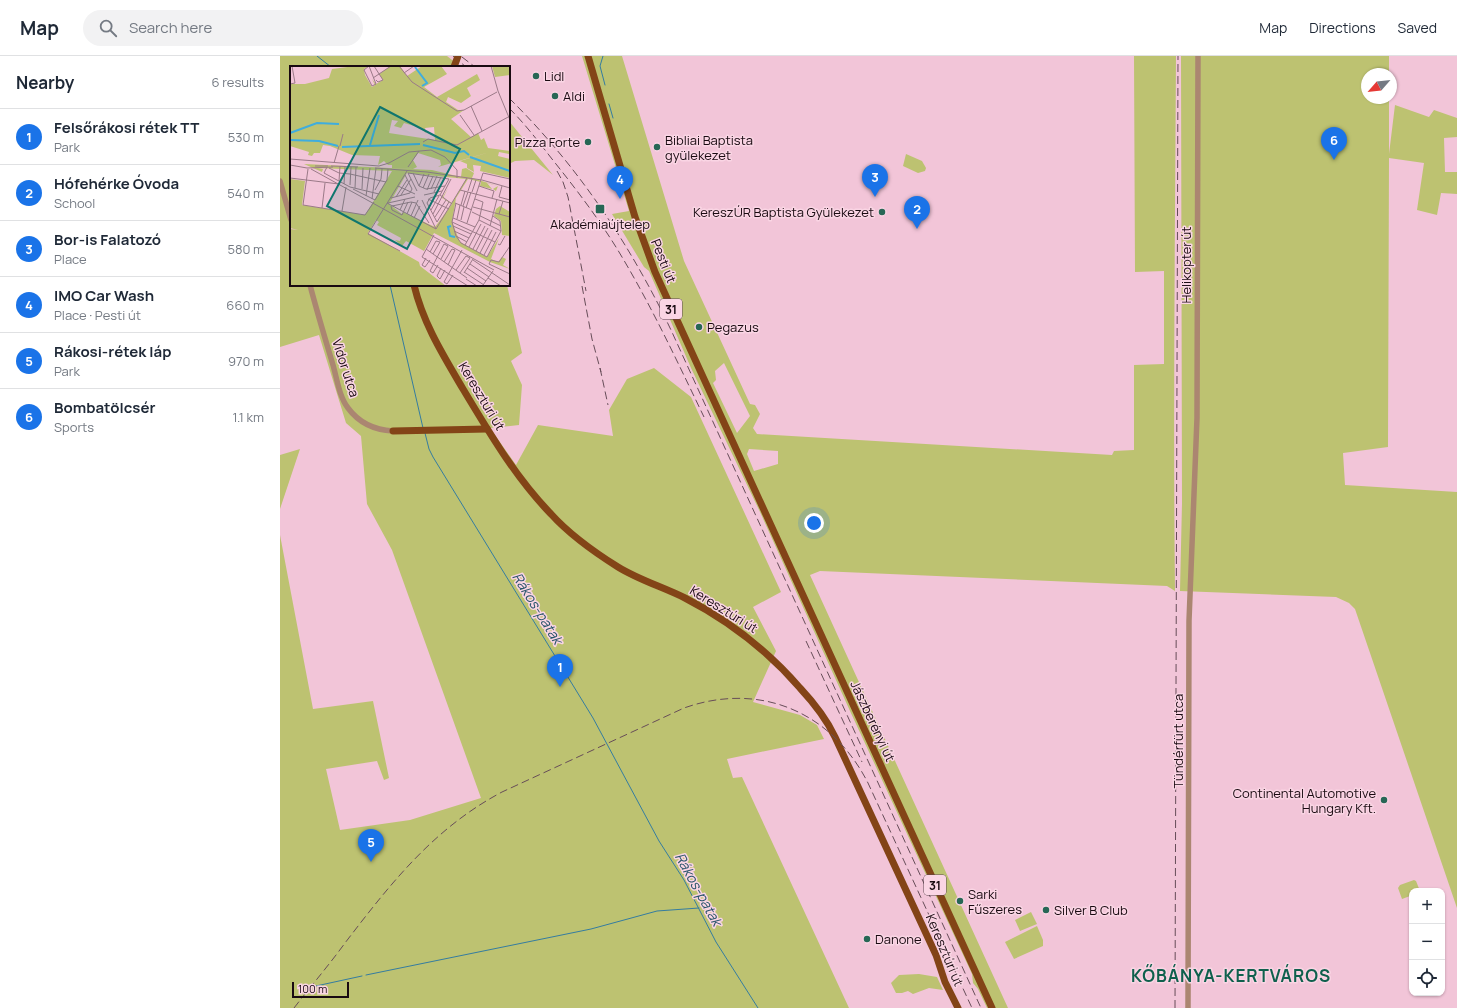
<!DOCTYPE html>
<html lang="en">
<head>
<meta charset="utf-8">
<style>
	:root { --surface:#fff; --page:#f2f2f3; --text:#1f2937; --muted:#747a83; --line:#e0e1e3; --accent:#1a73e8 }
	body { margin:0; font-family:Manrope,sans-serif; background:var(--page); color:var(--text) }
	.controls { position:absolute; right:12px; bottom:12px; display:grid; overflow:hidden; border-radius:8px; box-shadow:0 1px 3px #0004 }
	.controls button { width:36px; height:36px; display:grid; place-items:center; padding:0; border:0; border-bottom:1px solid var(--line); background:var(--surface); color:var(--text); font:20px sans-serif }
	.compass { position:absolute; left:1081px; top:12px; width:36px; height:36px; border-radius:50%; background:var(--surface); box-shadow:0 1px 3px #0004; rotate:242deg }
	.scale { position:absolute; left:12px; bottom:10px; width:57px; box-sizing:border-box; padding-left:4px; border:2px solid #190a11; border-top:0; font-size:11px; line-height:14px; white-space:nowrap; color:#190a11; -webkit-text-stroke:3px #fad5e4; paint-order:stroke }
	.you { position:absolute; left:534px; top:467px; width:14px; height:14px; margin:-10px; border:3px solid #fff; border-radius:50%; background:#1a73e8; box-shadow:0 0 0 6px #1a73e833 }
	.badge { display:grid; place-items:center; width:26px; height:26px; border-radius:50%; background:var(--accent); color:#fff; font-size:13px; font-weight:700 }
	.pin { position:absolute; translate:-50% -33px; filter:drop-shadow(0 1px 2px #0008) }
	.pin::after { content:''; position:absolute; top:21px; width:14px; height:12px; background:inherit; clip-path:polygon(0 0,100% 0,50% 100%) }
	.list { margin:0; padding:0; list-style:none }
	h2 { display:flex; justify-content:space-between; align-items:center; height:52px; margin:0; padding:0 16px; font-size:17px }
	h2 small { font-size:13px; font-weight:400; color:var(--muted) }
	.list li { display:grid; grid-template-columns:26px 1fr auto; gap:12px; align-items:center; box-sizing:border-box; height:56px; padding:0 16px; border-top:1px solid var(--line) }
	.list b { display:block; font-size:15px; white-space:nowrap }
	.list p { margin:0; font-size:13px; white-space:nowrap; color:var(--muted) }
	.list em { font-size:13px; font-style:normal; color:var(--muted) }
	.icon { flex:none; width:22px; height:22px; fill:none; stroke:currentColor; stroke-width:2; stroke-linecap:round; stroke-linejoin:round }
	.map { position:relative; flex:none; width:1177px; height:952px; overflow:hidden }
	header { display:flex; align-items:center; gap:24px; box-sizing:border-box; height:56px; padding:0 20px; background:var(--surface); border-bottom:1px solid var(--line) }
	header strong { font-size:19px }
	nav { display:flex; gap:22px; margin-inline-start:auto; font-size:14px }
	.search { width:280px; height:36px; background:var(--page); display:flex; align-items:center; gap:10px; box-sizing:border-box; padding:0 14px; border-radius:22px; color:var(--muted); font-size:15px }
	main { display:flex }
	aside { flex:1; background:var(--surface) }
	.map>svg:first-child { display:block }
	.green { fill:#bdc271; fill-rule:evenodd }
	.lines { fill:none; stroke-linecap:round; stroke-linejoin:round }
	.stream { stroke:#347ca0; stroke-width:1 }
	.minor { stroke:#ab8671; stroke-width:5.5 }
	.major { stroke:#834417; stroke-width:7 }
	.rail { stroke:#674d58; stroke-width:1; stroke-dasharray:8 4; stroke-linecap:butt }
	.major-bridge { stroke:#834417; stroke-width:7 }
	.poi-dot { fill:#276755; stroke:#fad5e4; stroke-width:1.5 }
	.labels { text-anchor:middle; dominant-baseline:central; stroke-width:3; stroke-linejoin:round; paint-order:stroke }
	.shield { fill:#fad5e4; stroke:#5c4750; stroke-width:1 }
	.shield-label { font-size:12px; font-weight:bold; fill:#190a11 }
	.poi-label { font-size:13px; fill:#190a11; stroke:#fad5e4; text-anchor:start }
	.street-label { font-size:13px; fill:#190a11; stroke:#fad5e4 }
	.water-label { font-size:14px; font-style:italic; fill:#29556b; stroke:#fad5e4 }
	.district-label { font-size:17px; font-weight:bold; letter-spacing:1px; fill:#0f604d; stroke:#fad5e4 }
	.inset-river { fill:none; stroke:#3fadde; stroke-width:2 }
	.inset-road { fill:none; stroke:#9b7a88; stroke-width:1 }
	.view { fill:#0f766e; fill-opacity:0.15; stroke:#0f766e; stroke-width:2 }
	.inset-edge { fill:none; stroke:#190a11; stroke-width:2 }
</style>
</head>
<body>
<header>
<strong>Map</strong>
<div class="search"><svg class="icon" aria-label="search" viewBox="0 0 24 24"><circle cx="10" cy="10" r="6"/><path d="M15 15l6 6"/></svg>Search here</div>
<nav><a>Map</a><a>Directions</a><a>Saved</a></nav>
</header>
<main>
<aside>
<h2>Nearby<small>6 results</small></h2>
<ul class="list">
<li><span class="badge">1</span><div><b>Felsőrákosi rétek TT</b><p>Park</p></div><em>530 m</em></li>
<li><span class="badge">2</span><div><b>Hófehérke Óvoda</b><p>School</p></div><em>540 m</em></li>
<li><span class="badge">3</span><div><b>Bor-is Falatozó</b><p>Place</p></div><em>580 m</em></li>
<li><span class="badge">4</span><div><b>IMO Car Wash</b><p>Place · Pesti út</p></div><em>660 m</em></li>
<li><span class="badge">5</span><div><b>Rákosi-rétek láp</b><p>Park</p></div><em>970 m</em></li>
<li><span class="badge">6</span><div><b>Bombatölcsér</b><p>Sports</p></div><em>1.1 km</em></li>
</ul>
</aside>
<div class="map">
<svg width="1177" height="952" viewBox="0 0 1177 952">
	<rect width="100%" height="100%" fill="#f2c5d8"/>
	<!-- green -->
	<g class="green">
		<polygon points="0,0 167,0 181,11 11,11 11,229 227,229 242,297 231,305 242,329 239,369 210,372 236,409 258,369 333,380 329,354 347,323 374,312 411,341 501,536 473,551 496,595 473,646 520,659 537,669 544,683 447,703 453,722 462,721 569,952 0,952 0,479 33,653 93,645 109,722 104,724 97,705 46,713 60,774 130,764 201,742 112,494 87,448 81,380 66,367 39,279 0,291"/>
		<path d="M302,0H342L404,205L470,348L475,349L480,358L473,372L477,378L832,399L834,395L854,394V309L884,308V215L855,216L854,0H896C895,178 893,357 895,535L887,530L540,515L530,519L728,952H707L698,933L693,927L692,918L570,655L480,456L411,312L369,215L364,211L332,158L349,155ZM444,307L470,360L457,377L433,327L436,324L435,315ZM469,393L498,395V408L474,415L467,398Z"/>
		<polygon points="901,0 1109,0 1109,18 1087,18 1087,42 1109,42 1109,98 1115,49 1149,61 1154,54 1177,62 1177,81 1164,82 1165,116 1177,116 1177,138 1161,137 1157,159 1137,154 1144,107 1109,102 1108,391 1063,397 1065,429 1177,436 1177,852 1075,553 1069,547 1056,541 900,535 902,447"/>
		<polygon points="229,65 273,119 254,104 235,105 229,108"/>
		<polygon points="626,98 642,105 646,112 645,115 638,117 623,110"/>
		<polygon points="20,393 0,453 0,399"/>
		<polygon points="1134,824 1136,825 1140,835 1132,835 1132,844 1130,840 1122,843 1118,832 1120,829"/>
		<polygon points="751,856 757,868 740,875 735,864"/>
		<polygon points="757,870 763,884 763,890 734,903 725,886"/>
		<polygon points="639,918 657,921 663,934 649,932 633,938 628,935 622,937 616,937 611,927 619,919"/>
	</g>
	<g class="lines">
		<!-- stream -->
		<g class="stream">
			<polyline points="37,0 51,11"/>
			<polyline points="323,0 320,10 325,29"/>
			<polyline points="329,48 333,62"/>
			<polyline points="110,229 143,372"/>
			<polyline points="145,377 149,393 153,401 313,662 379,785 404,824 436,886 478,952"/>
			<polyline points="86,919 311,873 377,855 419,852"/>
			<polyline points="36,930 82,920"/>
		</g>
		<!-- minor -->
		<g class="minor">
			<polyline points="0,125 11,164"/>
			<path d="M30,229C37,256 45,282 53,309C57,323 59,340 68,352C79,367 95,374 113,375"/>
			<polyline points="908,952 909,565 917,362 918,0"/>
		</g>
		<!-- major -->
		<g class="major">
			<polyline points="308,0 355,161 375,216 712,952"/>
			<path d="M134,229C143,267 163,299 183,333C209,376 235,421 271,458C290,479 314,496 338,511C359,524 383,531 405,542C450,565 487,594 520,632C534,647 546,662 555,681L656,899L665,926L678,952"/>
			<polyline points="113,375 207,373"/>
		</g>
		<!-- rail -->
		<g class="rail">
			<polyline points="173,0 186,11"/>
			<polyline points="182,1 195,11"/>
			<path d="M229,42C297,109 350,188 391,274L701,952"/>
			<path d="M229,52C245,68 258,85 272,103C296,133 319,163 339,196C371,249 397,305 424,361"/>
			<polyline points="277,115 283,126 288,141 306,235"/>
			<polyline points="302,230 312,283 321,316"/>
			<polyline points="320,312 328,349"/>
			<polyline points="526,585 582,706"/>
			<path d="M14,952C31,930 49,909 65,887C111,827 154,772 222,736L404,652C480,625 552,656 588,727L692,952"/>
			<polyline points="895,952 898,0"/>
		</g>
		<!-- major-bridge -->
		<polyline class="major-bridge" points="174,11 178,0"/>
	</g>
	<!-- markers -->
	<g class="poi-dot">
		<circle cx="256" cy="20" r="4"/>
		<circle cx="275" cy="40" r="4"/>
		<circle cx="308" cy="86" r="4"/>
		<circle cx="377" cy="91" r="4"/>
		<rect x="315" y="148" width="10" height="10" rx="2"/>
		<circle cx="602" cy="156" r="4"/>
		<circle cx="419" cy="271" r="4"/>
		<circle cx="1104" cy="744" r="4"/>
		<circle cx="680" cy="845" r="4"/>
		<circle cx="766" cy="854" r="4"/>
		<circle cx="587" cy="883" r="4"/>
	</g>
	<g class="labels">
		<!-- shield labels -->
		<g class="shield">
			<rect x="380" y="243" width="22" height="20" rx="3"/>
			<rect x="644" y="819" width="22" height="20" rx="3"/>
		</g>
		<g class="shield-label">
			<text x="391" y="253">31</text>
			<text x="655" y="829">31</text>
		</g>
		<!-- poi labels -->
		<g class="poi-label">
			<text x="264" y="20">Lidl</text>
			<text x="283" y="40">Aldi</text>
			<text x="385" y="84">Bibliai Baptista<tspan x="385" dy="15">gyülekezet</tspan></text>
			<text x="300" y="86" text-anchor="end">Pizza Forte</text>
			<text x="594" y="156" text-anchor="end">KereszÚR Baptista Gyülekezet</text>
			<text x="320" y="168" text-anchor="middle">Akadémiaújtelep</text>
			<text x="427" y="271">Pegazus</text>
			<text x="1096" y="737" text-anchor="end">Continental Automotive<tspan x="1096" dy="15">Hungary Kft.</tspan></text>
			<text x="688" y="838">Sarki<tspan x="688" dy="15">Fűszeres</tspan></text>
			<text x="774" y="854">Silver B Club</text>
			<text x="595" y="883">Danone</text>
		</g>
		<!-- street labels -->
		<g class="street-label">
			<text transform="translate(384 205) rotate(68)">Pesti út</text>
			<text transform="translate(906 209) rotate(-90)">Helikopter út</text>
			<text transform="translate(66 312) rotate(72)">Vidor utca</text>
			<text transform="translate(202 340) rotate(59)">Keresztúri út</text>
			<text transform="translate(444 553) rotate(32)">Keresztúri út</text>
			<text transform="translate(593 665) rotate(65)">Jászberényi út</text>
			<text transform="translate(898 685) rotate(-90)">Tündérfürt utca</text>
			<text transform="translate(665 894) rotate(67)">Keresztúri út</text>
		</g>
		<!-- water labels -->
		<g class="water-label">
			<text transform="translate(258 552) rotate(58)">Rákos-patak</text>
			<text transform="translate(419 833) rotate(61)">Rákos-patak</text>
		</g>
		<!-- district labels -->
		<g class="district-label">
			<text x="951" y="919">KŐBÁNYA-KERTVÁROS</text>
		</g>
	</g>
	<!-- overview -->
	<g transform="translate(10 10)">
		<rect width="220" height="220" fill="#f2c5d8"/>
		<path d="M65,0H79L74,3L75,9L82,21L85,19L82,13L86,18L93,14L89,8L101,0H110L117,10L132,0H151L157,8L134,21L147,31L187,8L190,14L177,22L181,30L171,37L158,31L156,36L168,44H174L161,53L181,71L188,67L191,74L194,72L198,82L220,85L219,88L209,86L208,90L220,93V112L190,105L191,100L183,99L184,106L177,102V98L170,95L200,86L148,101L151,99L150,94L128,87L123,94L127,101L123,103L102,102V99H98L94,95L88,99L90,90L62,89L40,80L33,79L30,87H24L22,90L18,89L19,86L0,80V18H15L39,12L42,3ZM102,54L108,55L104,60L111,62L114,57L131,62L136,67L135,62L144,61L145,74L99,67ZM202,0H220V9L205,11ZM14,98L142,104L171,111L172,103L176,102L184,107L182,112L208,120L206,125L203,123L208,120L197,117L202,123L190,120L191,116L178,113L166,132L162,156L170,176L197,191L209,172L201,193L208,196L212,191L216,193L213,199L220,203L200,196L144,167L134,185L116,175L112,180L105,174L110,175L111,172L87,159L89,156L86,154L78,167L129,196L130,200L156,220H0V163L8,164L0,162V113L15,115L12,139L75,149L102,105L28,102L33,103L32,106ZM117,107L176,113L162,137L153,132L158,122L152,132L162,138L145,161L113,146L112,148L99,138ZM210,140L220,146V170L212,169L211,155L204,150L206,143Z" fill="#bdc271" fill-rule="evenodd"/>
		<path class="inset-river" d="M125,1L137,17L132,20M0,67L27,57L49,58M0,74L29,75L48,80M80,79L89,49M133,79L165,87L174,85L179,89M52,81L130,78M180,91L220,105M161,160L158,161L160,170L165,171"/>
		<path class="inset-road" d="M44,0H65M79,0L86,18L82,20L74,4ZM84,0L93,14L88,16L86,14M109,0L122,16L167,45L174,44L207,26M201,0L208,25L220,54M114,7L124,0M83,12L101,0M0,18L5,17L2,0M181,40L192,65M170,49L184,69M133,76L138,73L167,79L220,50M50,80L53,68M0,93L89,100L99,97L119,86L141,84L155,91L167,104V112M44,97L49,80M0,99L17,102L43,101M25,100H38M41,100L68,101M37,101L34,107L60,121L89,128M118,101L129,85M39,102L49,107L60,108M85,102L137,106L192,114L220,122M18,103L13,139L75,149L84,136M21,103L204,204M118,107L159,113L150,129M118,107L127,125M123,107L129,120L136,123L155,120M60,108L96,116M0,112L49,118M49,115L50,100M54,118L55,101M60,119L61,101M108,120L125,128M129,120L134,108M189,120L204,125L202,132M212,120L209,131L220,134M65,122L66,101M133,122L139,108M63,123L85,134L97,114L98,103M72,123L73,102M141,123L147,110M85,124L91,113L92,103M137,124L143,110M170,124L220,137M178,125L182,113M144,126L151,111M182,126L186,114M111,129L121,113M134,129L152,125M76,130L80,102M106,131L117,114M101,132L120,127L122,123L115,109M82,133L86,102M138,133L159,143M132,134L146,163M97,137L146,163M98,137L125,131M165,137L182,144M166,137L162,156L166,170L171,177L197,191L211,165L210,155L203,150M171,139L175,125M101,140L102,144L112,149L118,136M102,140L121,136L126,137L139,157M173,140L178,126M183,141L220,151M32,142L35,117M176,142L181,126M110,144L115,133M141,144L149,130M52,145L56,121M182,146L211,160M117,148L122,136M143,148L161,113M209,148L213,135M121,150L128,134M145,151L156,134M124,152L130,140M163,152L185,161M167,153L170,139M171,154L174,141M189,154L211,165M147,156L137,137L140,132L150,129L162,138M147,156L159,136M162,156L205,176M177,157L193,107L220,113M163,160L181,168M200,160L207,133M146,163L177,112M164,165L179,172M144,169L132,191L178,220M166,170L177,176M208,178L210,179L215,170M175,179L189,154L193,136L185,133M220,180L209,196L201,194L199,198L220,208M179,181L191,158M136,183L177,212M183,183L195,160M110,185L78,168L117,105M186,185L198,162M140,186L146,175L150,176L143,188M190,187L202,164M194,189L206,166M136,192L132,199L135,201L140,194M183,194L220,219M154,196L162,183L165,184L158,199M180,198L199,211M148,199L143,207L140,205L154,178L158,180L151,193M151,202L147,210L150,213L155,204M177,202L196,215M166,204L176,190L180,192L170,207M174,206L194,219M174,207L183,193M163,209L157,218L154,216L172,184M198,212L211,220M176,213L187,220M193,219L203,205"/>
		<path class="view" d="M90,41L170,83L117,183L37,140Z"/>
		<rect width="220" height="220" class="inset-edge"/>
	</g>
</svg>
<div class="controls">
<button>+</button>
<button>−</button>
<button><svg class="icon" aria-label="locate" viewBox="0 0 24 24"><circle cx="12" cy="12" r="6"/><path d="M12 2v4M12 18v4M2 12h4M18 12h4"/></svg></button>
</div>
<svg class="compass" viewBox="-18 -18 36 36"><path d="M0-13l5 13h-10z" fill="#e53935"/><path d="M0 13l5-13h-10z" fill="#747a83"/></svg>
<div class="scale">100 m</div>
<div class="you"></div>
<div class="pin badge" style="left:280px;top:631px">1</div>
<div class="pin badge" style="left:637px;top:173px">2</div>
<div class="pin badge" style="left:595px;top:141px">3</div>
<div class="pin badge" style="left:340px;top:143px">4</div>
<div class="pin badge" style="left:91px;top:806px">5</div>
<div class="pin badge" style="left:1054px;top:104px">6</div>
</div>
</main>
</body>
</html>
